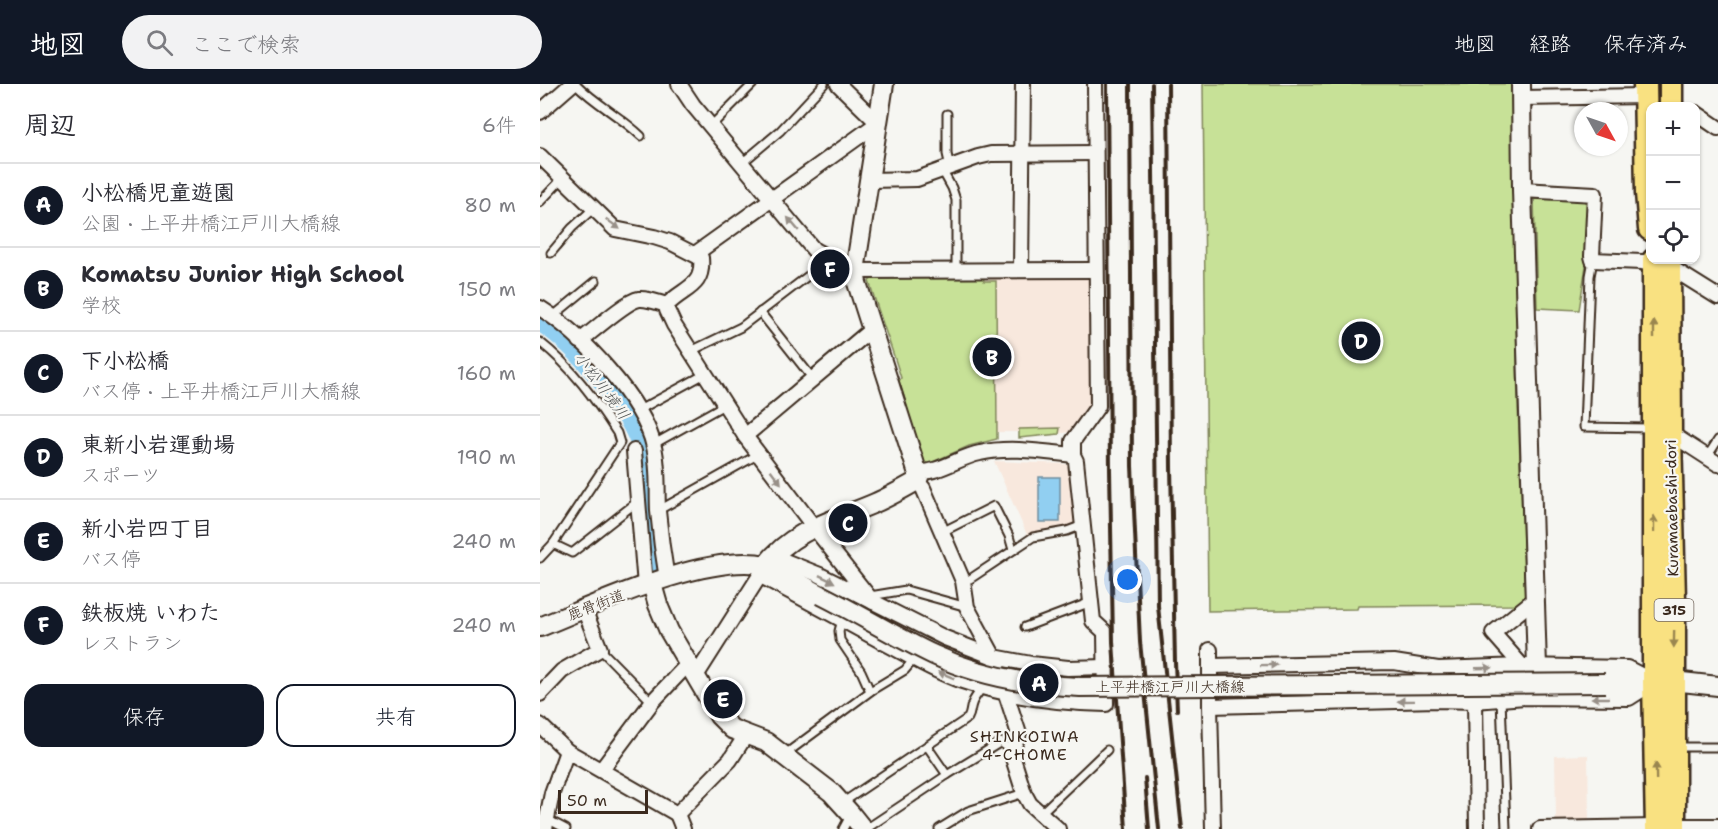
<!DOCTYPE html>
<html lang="ja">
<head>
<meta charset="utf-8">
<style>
	:root { --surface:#fff; --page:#f2f2f3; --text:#2b2b33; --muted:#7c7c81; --line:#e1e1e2; --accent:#111827 }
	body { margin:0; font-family:"Shantell Sans","Klee One",sans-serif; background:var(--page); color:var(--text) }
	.controls { position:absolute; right:18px; top:18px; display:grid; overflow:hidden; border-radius:12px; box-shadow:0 2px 4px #0004 }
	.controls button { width:54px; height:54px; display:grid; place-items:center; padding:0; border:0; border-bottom:2px solid var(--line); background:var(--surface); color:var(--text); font:30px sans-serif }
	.compass { position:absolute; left:1034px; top:18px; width:54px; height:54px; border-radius:50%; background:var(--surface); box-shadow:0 2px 4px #0004; rotate:130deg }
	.scale { position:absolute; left:18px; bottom:15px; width:90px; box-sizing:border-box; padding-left:6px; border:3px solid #3b2a1e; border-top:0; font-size:16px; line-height:21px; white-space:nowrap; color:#3b2a1e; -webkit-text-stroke:4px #f6f6f2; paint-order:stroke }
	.you { position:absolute; left:588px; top:496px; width:21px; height:21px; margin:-15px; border:4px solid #fff; border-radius:50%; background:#1a73e8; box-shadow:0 0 0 9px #1a73e833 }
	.badge { display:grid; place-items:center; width:39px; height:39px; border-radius:50%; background:var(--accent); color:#fff; font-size:20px; font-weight:700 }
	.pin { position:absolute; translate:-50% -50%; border:3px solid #fff; box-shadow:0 2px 6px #0006 }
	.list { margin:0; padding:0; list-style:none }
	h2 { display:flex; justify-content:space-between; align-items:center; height:78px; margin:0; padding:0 24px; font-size:26px }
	h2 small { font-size:20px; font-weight:400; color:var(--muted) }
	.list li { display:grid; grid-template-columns:39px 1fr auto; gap:18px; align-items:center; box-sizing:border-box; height:84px; padding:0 24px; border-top:2px solid var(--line) }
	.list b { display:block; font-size:22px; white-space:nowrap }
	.list p { margin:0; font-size:20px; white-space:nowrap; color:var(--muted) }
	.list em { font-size:20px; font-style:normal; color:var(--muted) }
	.actions { display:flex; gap:12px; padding:18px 24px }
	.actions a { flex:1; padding:14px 0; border:2px solid var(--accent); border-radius:18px; text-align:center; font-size:21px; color:var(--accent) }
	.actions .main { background:var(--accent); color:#fff }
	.icon { flex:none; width:33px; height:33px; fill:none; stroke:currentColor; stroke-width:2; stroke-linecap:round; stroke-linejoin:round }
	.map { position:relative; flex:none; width:1178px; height:745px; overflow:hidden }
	header { display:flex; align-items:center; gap:36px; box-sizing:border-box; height:84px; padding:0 30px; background:var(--accent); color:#fff }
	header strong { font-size:28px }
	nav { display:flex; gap:33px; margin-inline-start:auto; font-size:21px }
	.search { width:420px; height:54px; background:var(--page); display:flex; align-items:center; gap:15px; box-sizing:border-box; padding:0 21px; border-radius:33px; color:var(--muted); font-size:22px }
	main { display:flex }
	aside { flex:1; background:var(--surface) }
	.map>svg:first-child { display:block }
	.built { fill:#f8e8dd }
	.green { fill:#c7e197; stroke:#81865a; stroke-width:1.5 }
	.water { fill:#91cff1; stroke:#6f8d9d; stroke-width:1.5 }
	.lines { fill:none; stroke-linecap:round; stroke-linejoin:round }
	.river { stroke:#91cff1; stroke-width:21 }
	.service-casing { stroke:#3b2a1e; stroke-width:11 }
	.minor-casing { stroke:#3b2a1e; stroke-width:18 }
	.tertiary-casing { stroke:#3b2a1e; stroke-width:22 }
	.primary-casing { stroke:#3b2a1e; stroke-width:27 }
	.service { stroke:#f6f6f2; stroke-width:7 }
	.minor { stroke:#f6f6f2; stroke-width:14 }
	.tertiary { stroke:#f6f6f2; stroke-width:18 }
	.primary { stroke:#f9e181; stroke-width:22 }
	.rail { stroke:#3b2a1e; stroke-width:4 }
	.tertiary-bridge-casing { stroke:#3b2a1e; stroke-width:22; stroke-linecap:butt }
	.tertiary-bridge { stroke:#f6f6f2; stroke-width:18 }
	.oneway { fill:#989088 }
	.oneway2 { fill:#9a8650 }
	.labels { text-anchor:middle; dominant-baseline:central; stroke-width:4.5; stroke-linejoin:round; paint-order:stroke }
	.shield { fill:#f6f6f2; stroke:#73675e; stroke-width:1.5 }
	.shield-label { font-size:14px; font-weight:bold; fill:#3b2a1e }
	.street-label { font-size:15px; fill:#3b2a1e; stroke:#f6f6f2 }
	.water-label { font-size:16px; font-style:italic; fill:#505353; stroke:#f6f6f2 }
	.neighbourhood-label { font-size:16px; letter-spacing:1.5px; fill:#3b2a1e; stroke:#f6f6f2 }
</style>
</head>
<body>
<header>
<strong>地図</strong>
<div class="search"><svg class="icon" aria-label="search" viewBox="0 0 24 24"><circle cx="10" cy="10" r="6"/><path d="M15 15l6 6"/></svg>ここで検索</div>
<nav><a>地図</a><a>経路</a><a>保存済み</a></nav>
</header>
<main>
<aside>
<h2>周辺<small>6件</small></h2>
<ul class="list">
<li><span class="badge">A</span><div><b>小松橋児童遊園</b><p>公園 · 上平井橋江戸川大橋線</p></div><em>80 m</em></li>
<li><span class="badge">B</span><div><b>Komatsu Junior High School</b><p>学校</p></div><em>150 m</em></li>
<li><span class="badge">C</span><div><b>下小松橋</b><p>バス停 · 上平井橋江戸川大橋線</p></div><em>160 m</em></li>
<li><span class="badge">D</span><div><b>東新小岩運動場</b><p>スポーツ</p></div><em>190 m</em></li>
<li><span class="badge">E</span><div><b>新小岩四丁目</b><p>バス停</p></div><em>240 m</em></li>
<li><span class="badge">F</span><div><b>鉄板焼 いわた</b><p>レストラン</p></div><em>240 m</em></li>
</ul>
<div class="actions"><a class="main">保存</a><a>共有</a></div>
</aside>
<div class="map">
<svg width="1178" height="745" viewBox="0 0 1178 745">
	<rect width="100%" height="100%" fill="#f6f6f2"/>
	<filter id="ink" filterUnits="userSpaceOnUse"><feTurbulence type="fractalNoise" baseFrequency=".0167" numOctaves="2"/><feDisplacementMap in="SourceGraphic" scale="12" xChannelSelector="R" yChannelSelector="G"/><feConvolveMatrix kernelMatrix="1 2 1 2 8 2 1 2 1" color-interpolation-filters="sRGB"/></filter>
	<g filter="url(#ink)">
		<!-- built -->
		<g class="built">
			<polygon points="547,192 550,196 550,319 532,348 479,354 479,348 458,348 457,350 348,252 343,241 329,197 332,195"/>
			<polygon points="454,377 526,380 532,386 538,441 528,445 495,448 488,453"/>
			<polygon points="1048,671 1049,736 1016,737 1015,672"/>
		</g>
		<!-- green -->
		<g class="green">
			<polygon points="663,0 971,0 978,320 985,517 977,521 818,522 817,525 668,527"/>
			<polygon points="994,115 1049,116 1048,169 1039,226 997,224"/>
			<path d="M443,193L444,197H456L457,355L429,362L388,380L384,379L359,297L361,294C351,261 339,230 329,197L332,195Z"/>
			<polygon points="520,344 519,350 479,354 479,345"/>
		</g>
		<!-- water -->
		<rect class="water" x="499" y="393" width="21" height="45"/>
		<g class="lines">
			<!-- river -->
			<path class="river" d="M0,237C37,259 93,327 104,369C108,386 107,406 108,424C109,445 111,467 113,488"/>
			<defs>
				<g id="service">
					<path d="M36,0C57,21 80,32 101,52"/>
					<polyline points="407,30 407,70 410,83"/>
					<polyline points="171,42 213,0"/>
					<polyline points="202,79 240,47 284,0"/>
					<polyline points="402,86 412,104 416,116 416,186"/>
					<polyline points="0,118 23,94"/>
					<polyline points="11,169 32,144 54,124"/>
					<polyline points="1053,176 1050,192 1044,343 1110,344"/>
					<polyline points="220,228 273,295"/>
					<polyline points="12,233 56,197"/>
					<path d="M0,258C32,283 55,315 77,349L80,359L13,460L0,474"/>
					<polyline points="151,267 201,243 290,175"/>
					<polyline points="99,326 165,290"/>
					<polyline points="114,360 186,320"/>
					<polyline points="1167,373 1178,356"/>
					<polyline points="119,426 219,370"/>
					<polyline points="402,448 454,422 469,452 473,466"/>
					<polyline points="13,460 32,469 97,418"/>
					<polyline points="423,497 430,495 493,453 527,447 543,441"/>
					<polyline points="330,512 366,506 427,523"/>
					<polyline points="302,536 299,547 300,556 321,587 330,607"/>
					<polyline points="485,543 551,518"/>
					<polyline points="60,565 112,618"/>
					<polyline points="961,615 966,745"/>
					<polyline points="387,662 407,691"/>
					<polyline points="1139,663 1178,663"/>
					<polyline points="244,671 332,606 365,586 374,575"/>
					<path d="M302,719L428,634C431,629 430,625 432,620C434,613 440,609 442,602"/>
					<polyline points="501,729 567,666"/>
					<polyline points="7,735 26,745"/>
					<polyline points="303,745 310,732"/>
					<polyline points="326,745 407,691 461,658 471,668"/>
					<polyline points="399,745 428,727 484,709"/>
				</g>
				<g id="minor">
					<polyline points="139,0 153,21 274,166 315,187 556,186"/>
					<polyline points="981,14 1105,12"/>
					<polyline points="0,28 32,0"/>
					<polyline points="1156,29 1178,44"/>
					<path d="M0,72L75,145L114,153L130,158L161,174C164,204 144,203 127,221V226L134,241L205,352L280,451L333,518"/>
					<polyline points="329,96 377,95 438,73 451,70 555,69"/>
					<polyline points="982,106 1055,110 1052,172 1053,176 1102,178 1130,183 1178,213"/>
					<polyline points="155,170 338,39 298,0"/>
					<polyline points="481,186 483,0"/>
					<path d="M0,224C40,249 104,316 114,363C119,384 117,405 118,427C120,449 123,472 127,495"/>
					<path d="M40,257C52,248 86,217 99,215C108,214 119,219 127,221"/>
					<polyline points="1130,349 1178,380"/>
					<polyline points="205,352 332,245"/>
					<polyline points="94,367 105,502"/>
					<path d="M378,388C400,389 419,373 440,369C469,362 504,368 533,371V357L558,322L555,0"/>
					<polyline points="377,397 383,404 423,497 427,523 454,573 479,650 471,668 484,709 490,720 518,745"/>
					<polyline points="233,471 245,477 280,491 405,554 454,573 491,580 528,584 566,583"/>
					<path d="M221,492C261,513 301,535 341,557C367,570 391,586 419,596C466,612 516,619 566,620L565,548L553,537L536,377L533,371"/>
					<polyline points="670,566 670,622 673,745"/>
					<polyline points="982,582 953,549 995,515"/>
					<polyline points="156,592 224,485"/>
					<polyline points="0,610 22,587 60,565 44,525"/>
					<polyline points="935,617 937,745"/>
					<polyline points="670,622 896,616 935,617 985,613 1089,614 1114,598 1087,584 982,582 898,585 854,578 671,582"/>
					<polyline points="0,641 27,667 137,730"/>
					<polyline points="62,685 112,618 148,580"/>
					<polyline points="1134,742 1178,742"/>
					<polyline points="5,745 12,709 27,667"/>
					<polyline points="143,745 137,730 190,676 206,651"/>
					<polyline points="1000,745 1117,743"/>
				</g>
				<g id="tertiary">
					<polyline points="981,0 982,106 997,583"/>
					<path d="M226,481C253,445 296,436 335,419C349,413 363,405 377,397L379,393L317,199L315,187L344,0"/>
					<polyline points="112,500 118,521 129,547 179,632 192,645 226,658 291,708 311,730 323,745"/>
					<path d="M0,543C57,520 167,468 226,481L281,511"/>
					<polyline points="1065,599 1133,597 1178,602"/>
				</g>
				<g id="primary">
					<polyline points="1105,0 1107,109 1110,145"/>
					<polyline points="1131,0 1131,22"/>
					<polyline points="1114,176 1114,598 1117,745"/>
					<polyline points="1129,176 1130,349 1134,515 1134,745"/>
				</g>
			</defs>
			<!-- service casing -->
			<use href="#service" class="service-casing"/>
			<!-- minor casing -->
			<use href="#minor" class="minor-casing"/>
			<!-- tertiary casing -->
			<use href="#tertiary" class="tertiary-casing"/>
			<!-- primary casing -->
			<use href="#primary" class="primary-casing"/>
			<!-- service -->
			<use href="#service" class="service"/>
			<!-- minor -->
			<use href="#minor" class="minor"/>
			<!-- tertiary -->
			<use href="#tertiary" class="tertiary"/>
			<!-- primary -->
			<use href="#primary" class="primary"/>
			<!-- rail -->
			<g class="rail">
				<polyline points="567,0 570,386 573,558 586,745"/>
				<polyline points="590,0 592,382 600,558 619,745"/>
				<polyline points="612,0 618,522 642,745"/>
				<polyline points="628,0 631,383 635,578 637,626"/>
				<polyline points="605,694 609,745"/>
			</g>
			<defs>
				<path id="tertiary-bridge" d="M281,511C319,530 356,553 394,571C439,592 491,601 540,603L1065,599"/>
			</defs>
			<!-- tertiary-bridge casing -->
			<use href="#tertiary-bridge" class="tertiary-bridge-casing"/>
			<!-- tertiary-bridge -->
			<use href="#tertiary-bridge" class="tertiary-bridge"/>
		</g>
		<!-- one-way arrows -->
		<defs><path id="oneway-solid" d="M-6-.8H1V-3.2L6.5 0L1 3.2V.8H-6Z" transform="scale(1.5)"/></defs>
		<g class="oneway">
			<use href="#oneway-solid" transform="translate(73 140) rotate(36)"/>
			<use href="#oneway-solid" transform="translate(253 140) rotate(-130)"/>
			<use href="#oneway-solid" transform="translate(236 393) rotate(53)"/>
			<use href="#oneway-solid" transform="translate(287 495) rotate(26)"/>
			<use href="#oneway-solid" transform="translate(729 581) rotate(-1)"/>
			<use href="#oneway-solid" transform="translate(944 584) rotate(-2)"/>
			<use href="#oneway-solid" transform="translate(406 591) rotate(-158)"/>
			<use href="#oneway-solid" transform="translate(1060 614) rotate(180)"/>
			<use href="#oneway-solid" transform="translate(866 617) rotate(179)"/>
		</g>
		<g class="oneway2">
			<use href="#oneway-solid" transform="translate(1114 245) rotate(-90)"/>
			<use href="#oneway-solid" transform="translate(1114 440) rotate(-90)"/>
			<use href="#oneway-solid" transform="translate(1134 555) rotate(91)"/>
			<use href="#oneway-solid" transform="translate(1116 687) rotate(-91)"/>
		</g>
	</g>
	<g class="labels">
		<!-- shield labels -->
		<rect class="shield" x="1114.5" y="515" width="39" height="22" rx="4.5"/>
		<g class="shield-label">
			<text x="1134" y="526">315</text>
		</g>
		<!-- street labels -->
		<g class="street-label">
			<text transform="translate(1132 424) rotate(-91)">Kuramaebashi-dori</text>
			<text transform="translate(56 521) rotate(-21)">鹿骨街道</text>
			<text x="630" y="603">上平井橋江戸川大橋線</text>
		</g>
		<!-- water labels -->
		<g class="water-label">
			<text transform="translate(62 302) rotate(53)">小松川境川</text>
		</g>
		<!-- neighbourhood labels -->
		<g class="neighbourhood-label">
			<text x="485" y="652">SHINKOIWA<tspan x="485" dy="18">4-CHOME</tspan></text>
		</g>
	</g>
</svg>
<div class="controls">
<button>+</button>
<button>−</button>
<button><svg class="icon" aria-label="locate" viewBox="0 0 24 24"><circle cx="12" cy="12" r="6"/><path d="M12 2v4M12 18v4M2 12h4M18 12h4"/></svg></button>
</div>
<svg class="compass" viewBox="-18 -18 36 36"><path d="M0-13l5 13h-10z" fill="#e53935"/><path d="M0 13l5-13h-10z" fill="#7c7c81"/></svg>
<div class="scale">50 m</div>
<div class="you"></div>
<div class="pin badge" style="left:499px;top:599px">A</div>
<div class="pin badge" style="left:452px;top:273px">B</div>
<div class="pin badge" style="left:308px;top:439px">C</div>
<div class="pin badge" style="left:821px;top:257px">D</div>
<div class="pin badge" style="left:183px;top:615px">E</div>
<div class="pin badge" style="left:290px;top:185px">F</div>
</div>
</main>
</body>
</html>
